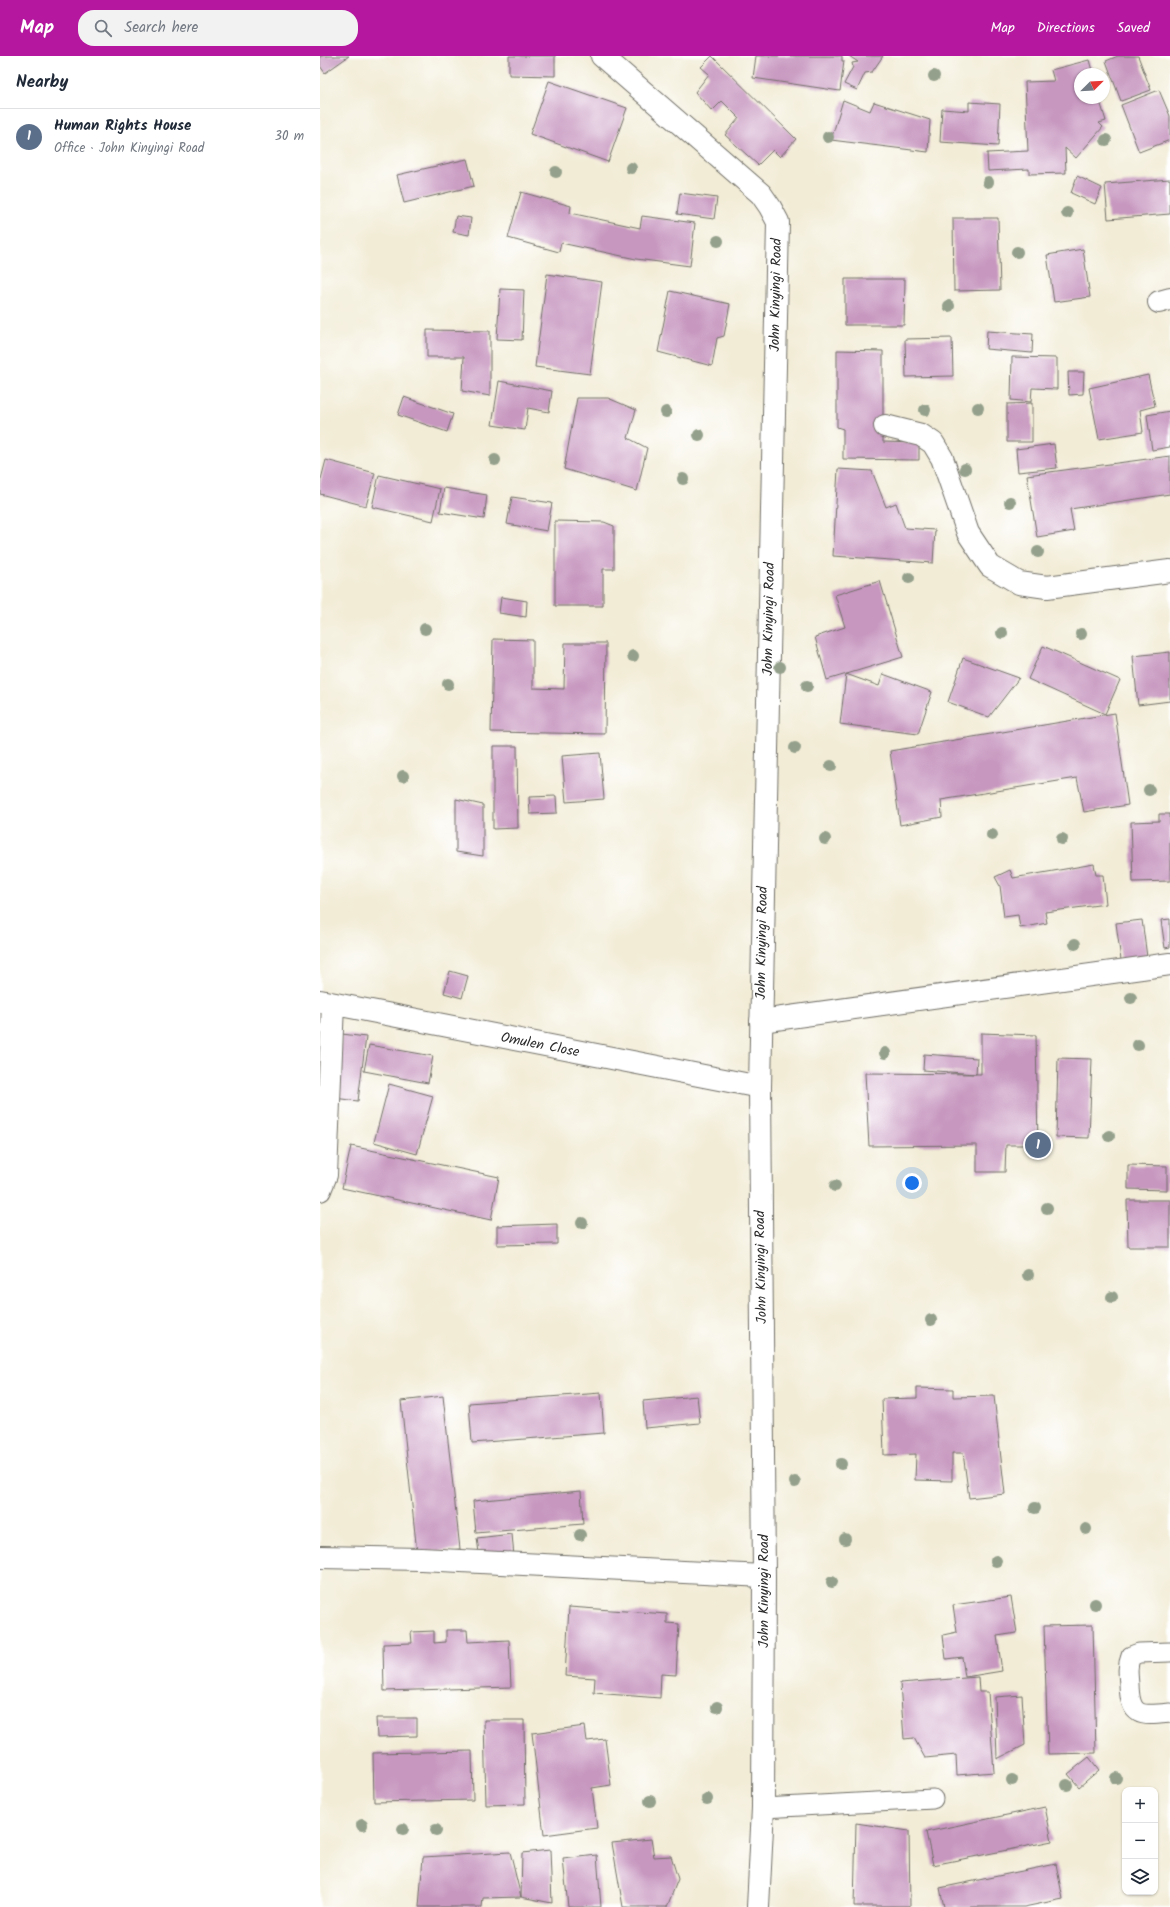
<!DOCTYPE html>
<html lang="en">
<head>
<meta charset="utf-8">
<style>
	:root { --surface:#fff; --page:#f2f2f3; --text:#1f2937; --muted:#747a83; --line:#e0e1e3; --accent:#b5179e }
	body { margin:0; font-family:Kalam,sans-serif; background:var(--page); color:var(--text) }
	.controls { position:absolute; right:12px; bottom:12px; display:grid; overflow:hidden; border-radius:8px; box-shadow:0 1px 3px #0004 }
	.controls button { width:36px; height:36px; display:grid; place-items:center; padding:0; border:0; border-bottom:1px solid var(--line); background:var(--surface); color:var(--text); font:20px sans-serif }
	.compass { position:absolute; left:754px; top:12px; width:36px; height:36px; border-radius:50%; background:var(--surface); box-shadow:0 1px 3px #0004; rotate:66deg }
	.you { position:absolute; left:592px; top:1127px; width:14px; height:14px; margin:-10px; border:3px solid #fff; border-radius:50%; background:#1a73e8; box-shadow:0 0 0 6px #1a73e833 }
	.badge { display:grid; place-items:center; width:26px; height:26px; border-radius:50%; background:var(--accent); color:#fff; font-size:13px; font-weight:700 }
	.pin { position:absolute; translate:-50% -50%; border:2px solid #fff; box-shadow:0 1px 4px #0006 }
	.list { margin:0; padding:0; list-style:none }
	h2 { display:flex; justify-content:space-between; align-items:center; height:52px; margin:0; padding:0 16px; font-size:17px }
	h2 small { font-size:13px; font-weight:400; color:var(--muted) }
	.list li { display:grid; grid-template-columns:26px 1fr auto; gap:12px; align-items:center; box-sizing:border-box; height:56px; padding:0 16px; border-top:1px solid var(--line) }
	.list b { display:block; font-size:15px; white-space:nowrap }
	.list p { margin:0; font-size:13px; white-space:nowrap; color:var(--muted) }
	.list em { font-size:13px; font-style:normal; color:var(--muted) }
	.icon { flex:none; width:22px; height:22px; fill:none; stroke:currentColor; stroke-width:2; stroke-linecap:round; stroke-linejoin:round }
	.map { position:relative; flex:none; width:850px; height:1851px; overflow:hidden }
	header { display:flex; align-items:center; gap:24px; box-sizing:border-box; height:56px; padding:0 20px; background:var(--accent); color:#fff }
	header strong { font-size:19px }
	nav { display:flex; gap:22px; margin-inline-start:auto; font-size:14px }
	.search { width:280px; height:36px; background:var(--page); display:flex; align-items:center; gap:10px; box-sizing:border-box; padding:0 14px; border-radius:16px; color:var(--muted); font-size:15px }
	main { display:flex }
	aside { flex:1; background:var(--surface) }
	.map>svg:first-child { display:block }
	.building { fill:#c797c0 }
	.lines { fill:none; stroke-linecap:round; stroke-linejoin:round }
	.lane-casing { stroke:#716f67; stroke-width:21 }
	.street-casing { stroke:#716f67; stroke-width:24 }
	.lane { stroke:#fff; stroke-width:19 }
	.street { stroke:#fff; stroke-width:22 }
	.tree { fill:#94a08b }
	.labels { text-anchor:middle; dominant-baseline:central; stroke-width:3; stroke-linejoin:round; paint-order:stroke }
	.street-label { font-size:14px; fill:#2b2b2b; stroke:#fff }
</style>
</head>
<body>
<header>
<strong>Map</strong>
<div class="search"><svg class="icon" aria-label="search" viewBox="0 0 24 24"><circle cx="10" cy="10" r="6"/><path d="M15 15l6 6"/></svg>Search here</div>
<nav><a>Map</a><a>Directions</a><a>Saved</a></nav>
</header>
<main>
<aside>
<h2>Nearby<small></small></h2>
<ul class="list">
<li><span class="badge" style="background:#5c6f8a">1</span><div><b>Human Rights House</b><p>Office · John Kinyingi Road</p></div><em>30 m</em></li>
</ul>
</aside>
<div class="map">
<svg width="850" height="1851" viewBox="0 0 850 1851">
	<rect width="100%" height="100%" fill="#fff"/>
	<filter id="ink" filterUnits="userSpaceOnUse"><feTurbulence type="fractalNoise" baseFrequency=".025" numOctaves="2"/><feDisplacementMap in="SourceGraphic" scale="8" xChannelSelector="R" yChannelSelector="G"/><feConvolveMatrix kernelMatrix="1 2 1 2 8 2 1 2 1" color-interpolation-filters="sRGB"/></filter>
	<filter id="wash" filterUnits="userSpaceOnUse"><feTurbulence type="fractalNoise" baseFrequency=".012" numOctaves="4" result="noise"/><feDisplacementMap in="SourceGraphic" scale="16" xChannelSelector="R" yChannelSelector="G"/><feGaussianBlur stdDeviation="0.9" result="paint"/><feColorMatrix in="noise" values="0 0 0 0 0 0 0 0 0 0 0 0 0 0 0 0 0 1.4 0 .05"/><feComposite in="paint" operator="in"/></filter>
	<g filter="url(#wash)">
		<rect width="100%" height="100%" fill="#f2ecd6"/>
		<g id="blocks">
			<!-- building -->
			<g class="building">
				<polygon points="0,0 29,0 5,17 0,10"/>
				<polygon points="189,0 235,0 235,20 189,19"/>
				<polygon points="392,0 476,83 460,101 453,94 438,109 405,79 419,62 402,45 392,55 375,36 389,18 381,11"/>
				<polygon points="436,0 522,0 522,5 524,5 520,35 433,22"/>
				<polygon points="529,0 563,0 552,16 545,17 537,34 524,28 533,11 532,7 538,6"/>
				<polygon points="798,0 818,0 831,34 801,45 786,5"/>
				<polygon points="769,4 773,18 760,18 760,42 779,42 786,65 779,67 783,71 756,102 745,92 746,117 709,118 709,113 668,115 667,97 708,95 705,26 734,25 731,14"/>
				<polygon points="229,25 307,52 288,106 210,78"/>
				<polygon points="839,34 850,60 850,84 819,96 801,49"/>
				<polygon points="523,44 550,55 554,46 610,64 608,96 511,84"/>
				<polygon points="649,46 680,48 678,90 620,86 622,53 649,55"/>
				<polygon points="147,103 154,130 84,147 77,119"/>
				<polygon points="757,120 782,132 775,148 751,137"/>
				<polygon points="850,123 850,158 788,163 785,128"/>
				<polygon points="201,136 251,150 250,157 320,172 322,160 375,167 370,210 316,203 241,187 239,196 188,182"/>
				<polygon points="360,137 397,142 394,163 357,158"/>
				<polygon points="136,160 151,162 149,179 133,176"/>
				<polygon points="633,162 678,162 680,234 634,235"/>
				<polygon points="763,193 770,241 734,246 727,199"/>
				<polygon points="227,218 282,226 270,318 215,311"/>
				<polygon points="525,223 585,223 584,269 525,269"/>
				<polygon points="180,233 204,234 202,284 177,283"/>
				<polygon points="350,235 410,248 404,280 397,282 392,310 338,296"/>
				<polygon points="107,274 170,275 170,340 142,335 144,301 107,301"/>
				<polygon points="667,275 713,278 712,297 666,293"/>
				<polygon points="632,282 633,320 586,321 585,283"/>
				<polygon points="517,294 563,295 563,386 599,387 599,404 523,403 523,373 517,371"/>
				<polygon points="692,301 737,302 737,333 712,332 711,346 691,344"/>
				<polygon points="748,316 764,316 763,338 749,339"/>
				<polygon points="828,319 835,350 820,354 823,376 779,383 769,332"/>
				<polygon points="179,325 232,335 229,356 208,352 205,374 172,369"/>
				<polygon points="84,341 133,358 127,376 78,359"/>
				<polygon points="257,342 288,342 316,354 308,382 327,392 317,435 244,413"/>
				<polygon points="712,347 712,386 687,386 687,348"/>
				<polygon points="850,355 850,391 832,394 827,359"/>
				<polygon points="734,388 737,412 698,416 696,393"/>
				<polygon points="850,400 850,438 750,453 754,475 717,481 707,419"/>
				<polygon points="6,404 55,417 46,450 0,438 0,427"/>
				<polygon points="518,413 552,415 566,451 576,447 585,472 615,474 613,507 513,500"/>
				<polygon points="59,419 120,433 113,465 52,451"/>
				<polygon points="124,432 167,439 164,463 120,456"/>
				<polygon points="192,441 232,447 227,475 187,468"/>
				<polygon points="235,465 284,466 294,470 294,513 283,513 283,550 235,550"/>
				<polygon points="560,525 583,601 507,624 495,581 525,571 515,539"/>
				<polygon points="181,541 207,545 206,561 179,557"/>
				<polygon points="173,583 213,584 213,632 244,633 245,587 286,587 285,678 171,676"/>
				<polygon points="723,590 800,624 785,658 708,623"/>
				<polygon points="850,596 850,645 818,649 813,600"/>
				<polygon points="643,602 699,622 669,661 628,646"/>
				<polygon points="526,618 559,630 563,618 612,636 598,678 520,668"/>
				<polygon points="795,657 808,749 764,756 757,722 621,744 622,761 580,769 570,695"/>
				<polygon points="173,690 197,690 198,772 173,773"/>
				<polygon points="280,697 284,743 246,746 242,700"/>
				<polygon points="236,740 237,757 210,758 209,741"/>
				<polygon points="136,743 163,749 163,800 136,796"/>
				<polygon points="839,758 850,758 850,825 813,826 811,766 839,765"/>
				<polygon points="774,808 776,819 783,819 786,848 725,856 727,867 700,872 698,859 684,861 680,830 675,821 690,814 693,822"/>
				<polygon points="850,863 850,891 845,892 841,864"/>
				<polygon points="822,864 827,901 801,904 796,867"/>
				<polygon points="130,915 148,920 142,942 124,937"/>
				<polygon points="661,977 716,979 718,1089 686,1089 685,1116 657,1116 657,1089 549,1090 545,1017 661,1018"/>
				<polygon points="22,978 46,981 38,1045 14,1042"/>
				<polygon points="49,989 113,1000 108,1027 44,1015"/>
				<polygon points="604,998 657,1002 656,1018 603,1014"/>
				<polygon points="738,1002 772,1003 769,1082 736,1081"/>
				<polygon points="69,1028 113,1040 97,1098 54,1086"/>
				<polygon points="31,1090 179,1121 171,1164 22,1132"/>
				<polygon points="808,1109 847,1110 847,1134 808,1133"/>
				<polygon points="807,1144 850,1144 850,1191 808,1191"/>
				<polygon points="237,1168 237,1188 177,1189 177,1170"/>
				<polygon points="597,1332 633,1333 633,1341 674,1340 685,1438 649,1442 643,1397 632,1397 632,1425 595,1424 596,1398 564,1399 562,1343 597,1342"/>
				<polygon points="281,1337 284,1377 152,1387 149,1347"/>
				<polygon points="123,1340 140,1493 97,1497 81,1345"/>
				<polygon points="377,1340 380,1367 325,1372 323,1345"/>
				<polygon points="261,1435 263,1468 156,1477 153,1445"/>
				<polygon points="192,1478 194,1501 160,1504 157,1482"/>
				<polygon points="691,1541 697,1577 677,1580 682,1615 645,1621 642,1601 626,1603 623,1579 637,1576 633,1549"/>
				<polygon points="249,1551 347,1558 347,1567 359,1568 356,1619 341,1618 340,1642 274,1637 275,1622 245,1620"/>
				<polygon points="773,1569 776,1697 728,1698 724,1570"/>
				<polygon points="126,1574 147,1574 148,1586 189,1584 191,1631 64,1635 63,1588 92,1587 91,1576 114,1575 114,1587 126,1586"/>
				<polygon points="658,1621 659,1636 668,1636 674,1716 637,1719 636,1699 605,1702 594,1682 584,1683 580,1627"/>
				<polygon points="702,1639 705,1689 677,1703 675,1641"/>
				<polygon points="56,1662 97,1662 97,1680 57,1681"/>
				<polygon points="164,1664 204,1664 205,1748 166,1749"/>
				<polygon points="265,1670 267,1685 285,1683 291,1729 272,1732 277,1772 224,1779 212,1677"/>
				<polygon points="152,1695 153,1744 54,1746 53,1697"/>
				<polygon points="769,1701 779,1714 759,1731 748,1718"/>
				<polygon points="725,1751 732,1785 613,1809 606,1776"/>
				<polygon points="536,1767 589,1775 590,1850 534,1850"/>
				<polygon points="331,1783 334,1801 351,1800 358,1823 347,1851 303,1851 292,1787"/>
				<polygon points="230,1794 232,1847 201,1841 202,1797"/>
				<polygon points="190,1796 201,1841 163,1842 162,1851 99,1851 103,1801"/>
				<polygon points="277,1799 281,1851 248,1851 243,1803"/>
				<polygon points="736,1808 743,1843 704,1851 624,1851 620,1832"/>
			</g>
		</g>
	</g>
	<g filter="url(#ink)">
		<use href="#blocks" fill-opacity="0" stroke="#716f67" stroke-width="1"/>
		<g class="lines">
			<defs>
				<g id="lane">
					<path d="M850,1596L819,1597L811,1600C807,1610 808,1618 809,1628C810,1662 821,1660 850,1657"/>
					<polyline points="443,1752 613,1743"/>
				</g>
				<g id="street">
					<polyline points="282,0 441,138 450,151 458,166 440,1031 444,1520 443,1752 438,1851"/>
					<polyline points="839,246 850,243"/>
					<polyline points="565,370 601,379 613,387 622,402 648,477 670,510 699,527 727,531 850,515"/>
					<polyline points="0,945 440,1031"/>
					<polyline points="441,965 850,908"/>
					<polyline points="0,1134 6,1119 13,948"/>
					<polyline points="0,1501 101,1503 444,1520"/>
				</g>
			</defs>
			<!-- lane casing -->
			<use href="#lane" class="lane-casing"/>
			<!-- street casing -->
			<use href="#street" class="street-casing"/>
			<!-- lane -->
			<use href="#lane" class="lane"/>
			<!-- street -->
			<use href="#street" class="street"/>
		</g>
		<!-- trees -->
		<g class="tree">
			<circle cx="614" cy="20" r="6"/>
			<circle cx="508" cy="81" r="6"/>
			<circle cx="786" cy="84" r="6"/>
			<circle cx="311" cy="112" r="6"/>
			<circle cx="236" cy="116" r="6"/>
			<circle cx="668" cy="126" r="6"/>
			<circle cx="747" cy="157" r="6"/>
			<circle cx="398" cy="185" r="6"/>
			<circle cx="697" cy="196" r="6"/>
			<circle cx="629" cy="250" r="6"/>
			<circle cx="658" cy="352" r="6"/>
			<circle cx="605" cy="354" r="6"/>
			<circle cx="346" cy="356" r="6"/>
			<circle cx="379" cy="379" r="6"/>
			<circle cx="175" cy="404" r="6"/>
			<circle cx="645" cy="413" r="6"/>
			<circle cx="363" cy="423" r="6"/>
			<circle cx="690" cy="446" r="6"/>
			<circle cx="718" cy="496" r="6"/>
			<circle cx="589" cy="522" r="6"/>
			<circle cx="105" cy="573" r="6"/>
			<circle cx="682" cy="577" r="6"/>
			<circle cx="761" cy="578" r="6"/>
			<circle cx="313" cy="600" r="6"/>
			<circle cx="460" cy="611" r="6"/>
			<circle cx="128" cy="628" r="6"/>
			<circle cx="487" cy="630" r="6"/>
			<circle cx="475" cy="692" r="6"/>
			<circle cx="511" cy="710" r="6"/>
			<circle cx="83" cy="720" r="6"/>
			<circle cx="829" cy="734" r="6"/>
			<circle cx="672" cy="779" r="6"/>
			<circle cx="505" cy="783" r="6"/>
			<circle cx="742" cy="783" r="6"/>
			<circle cx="755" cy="888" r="6"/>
			<circle cx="811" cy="942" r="6"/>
			<circle cx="818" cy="989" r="6"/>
			<circle cx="565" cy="997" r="6"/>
			<circle cx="789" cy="1080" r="6"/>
			<circle cx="515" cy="1130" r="6"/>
			<circle cx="727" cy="1152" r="6"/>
			<circle cx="262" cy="1167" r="6"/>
			<circle cx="708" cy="1219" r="6"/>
			<circle cx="792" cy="1241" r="6"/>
			<circle cx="611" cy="1264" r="6"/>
			<circle cx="521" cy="1408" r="6"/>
			<circle cx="475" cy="1426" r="6"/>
			<circle cx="715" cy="1452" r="6"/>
			<circle cx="766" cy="1473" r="6"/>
			<circle cx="260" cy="1479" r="6"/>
			<circle cx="525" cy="1483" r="6"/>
			<circle cx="676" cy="1505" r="6"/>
			<circle cx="512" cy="1526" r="6"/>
			<circle cx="775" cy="1548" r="6"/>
			<circle cx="397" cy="1651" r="6"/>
			<circle cx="796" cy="1722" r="6"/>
			<circle cx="692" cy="1724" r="6"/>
			<circle cx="747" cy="1729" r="6"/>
			<circle cx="387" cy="1743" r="6"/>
			<circle cx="330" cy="1745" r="6"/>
			<circle cx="42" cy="1769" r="6"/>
			<circle cx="83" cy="1773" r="6"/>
			<circle cx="116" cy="1774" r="6"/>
		</g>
	</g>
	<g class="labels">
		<!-- street labels -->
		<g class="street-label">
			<text transform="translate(456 239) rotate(-89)">John Kinyingi Road</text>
			<text transform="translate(449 563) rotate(-89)">John Kinyingi Road</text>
			<text transform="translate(442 887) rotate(-89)">John Kinyingi Road</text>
			<text transform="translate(220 989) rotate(11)">Omulen Close</text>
			<text transform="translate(441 1211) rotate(-91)">John Kinyingi Road</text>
			<text transform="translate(444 1535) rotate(-90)">John Kinyingi Road</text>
		</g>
	</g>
</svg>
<div class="controls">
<button>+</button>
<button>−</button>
<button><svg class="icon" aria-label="layers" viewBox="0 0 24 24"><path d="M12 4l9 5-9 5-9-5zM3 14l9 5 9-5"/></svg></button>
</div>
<svg class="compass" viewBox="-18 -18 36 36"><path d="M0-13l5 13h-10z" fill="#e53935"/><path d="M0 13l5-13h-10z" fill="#747a83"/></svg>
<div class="you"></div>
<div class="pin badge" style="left:718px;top:1089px;background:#5c6f8a">1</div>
</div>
</main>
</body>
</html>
